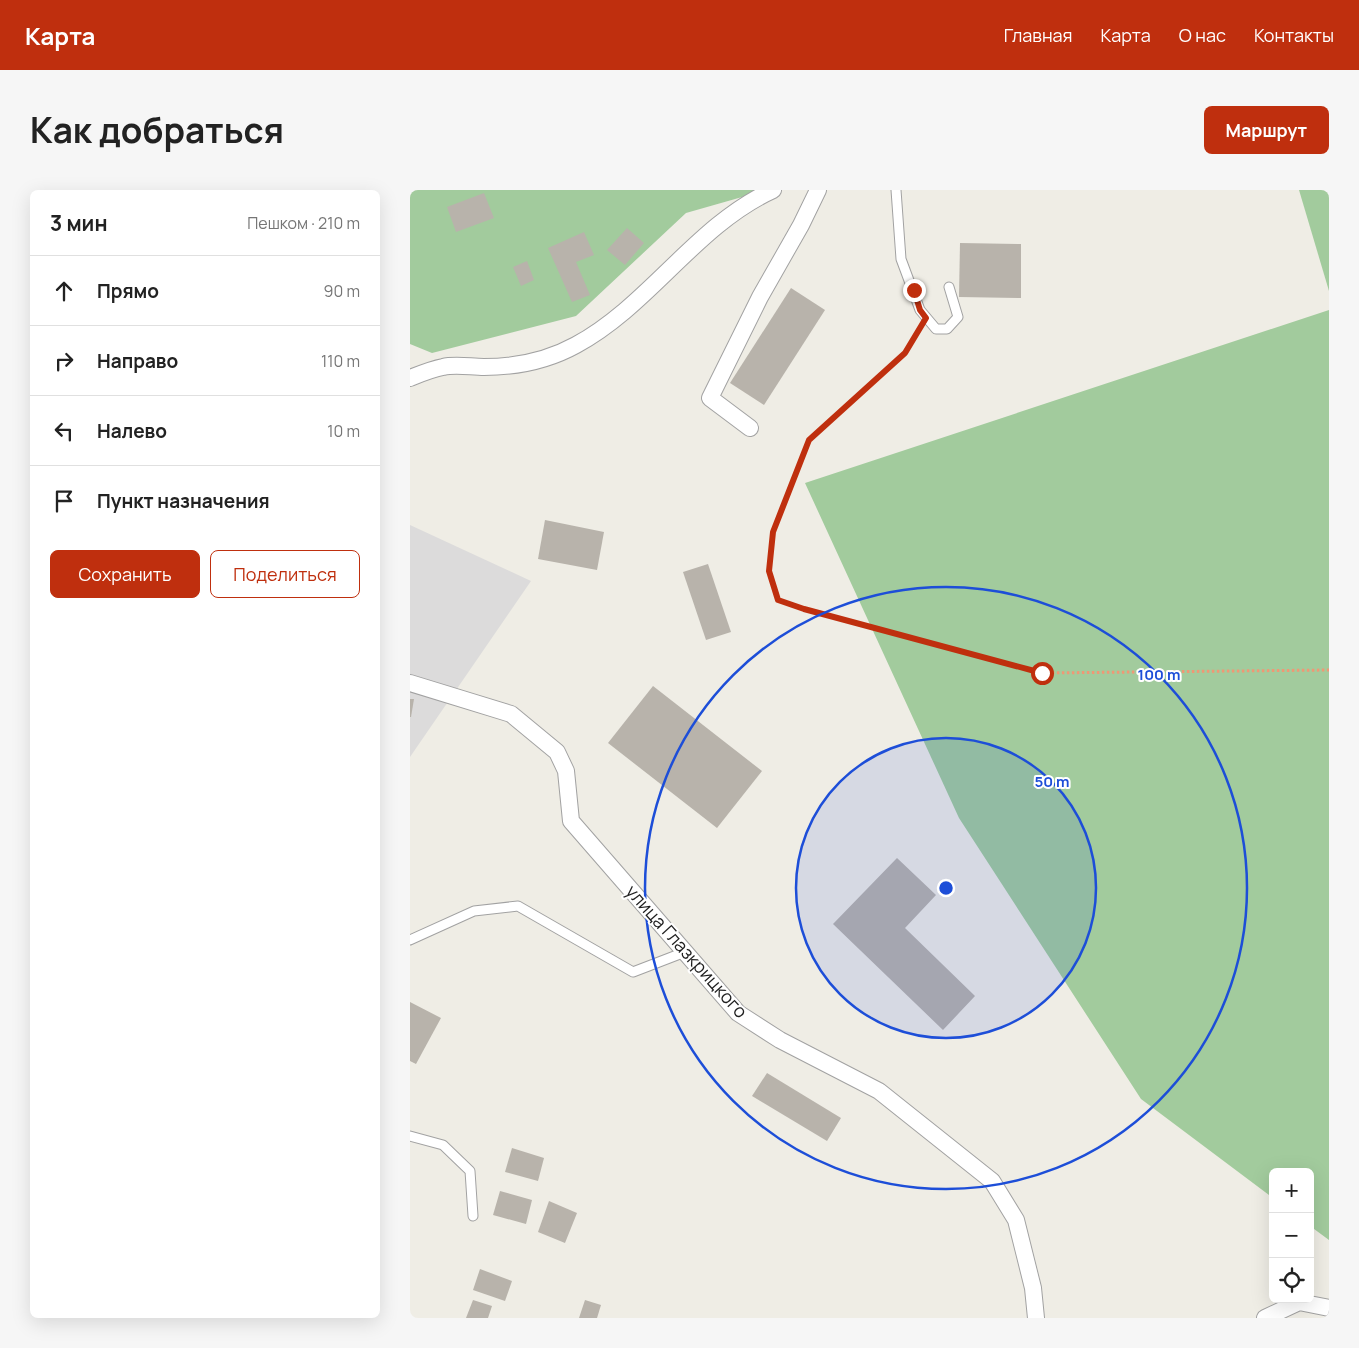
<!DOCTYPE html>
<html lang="ru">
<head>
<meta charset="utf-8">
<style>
	:root { --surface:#fff; --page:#f6f6f6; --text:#222; --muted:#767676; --line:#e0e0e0; --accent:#bf2f0e }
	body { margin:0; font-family:Manrope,sans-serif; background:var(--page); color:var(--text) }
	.controls { position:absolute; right:15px; bottom:15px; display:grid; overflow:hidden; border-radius:8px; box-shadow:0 5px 20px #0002 }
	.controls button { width:45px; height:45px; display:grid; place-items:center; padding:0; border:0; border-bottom:1px solid var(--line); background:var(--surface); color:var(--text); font:25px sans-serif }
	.stop { position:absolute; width:15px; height:15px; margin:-11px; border:4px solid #bf2f0e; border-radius:50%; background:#fff }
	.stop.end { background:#bf2f0e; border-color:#fff; box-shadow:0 1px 5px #0008 }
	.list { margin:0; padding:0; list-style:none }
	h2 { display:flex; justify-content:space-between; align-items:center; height:65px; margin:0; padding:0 20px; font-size:21px }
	h2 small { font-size:16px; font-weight:400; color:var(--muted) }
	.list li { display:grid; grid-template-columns:32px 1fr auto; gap:15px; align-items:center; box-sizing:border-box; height:70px; padding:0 20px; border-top:1px solid var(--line) }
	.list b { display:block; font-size:19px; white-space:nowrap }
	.list em { font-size:16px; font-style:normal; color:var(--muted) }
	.actions { display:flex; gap:10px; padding:15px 20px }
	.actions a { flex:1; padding:11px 0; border:1px solid var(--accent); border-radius:8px; text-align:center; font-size:18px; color:var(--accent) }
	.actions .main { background:var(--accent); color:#fff }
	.icon { flex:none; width:28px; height:28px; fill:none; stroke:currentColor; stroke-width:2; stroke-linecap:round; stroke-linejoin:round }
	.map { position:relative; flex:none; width:919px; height:1128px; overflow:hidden; border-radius:8px }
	header { display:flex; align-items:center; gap:30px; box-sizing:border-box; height:70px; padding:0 25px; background:var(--accent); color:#fff }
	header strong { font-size:24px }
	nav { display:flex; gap:28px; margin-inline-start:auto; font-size:18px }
	.intro { display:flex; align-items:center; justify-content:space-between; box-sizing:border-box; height:120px; padding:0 30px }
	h1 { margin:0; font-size:35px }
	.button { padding:12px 22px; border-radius:8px; background:var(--accent); color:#fff; font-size:18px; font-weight:700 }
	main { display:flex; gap:30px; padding:0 30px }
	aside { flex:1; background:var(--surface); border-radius:8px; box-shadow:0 5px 20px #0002 }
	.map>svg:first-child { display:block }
	.residential { fill:#dcdbdb }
	.forest { fill:#a2cb9d }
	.building { fill:#b8b3ab }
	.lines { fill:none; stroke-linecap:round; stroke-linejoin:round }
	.service-casing { stroke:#a2a2a2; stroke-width:11 }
	.minor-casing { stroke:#a2a2a2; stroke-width:18 }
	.path { stroke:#f09875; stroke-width:3; stroke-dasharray:2.5 2.5; stroke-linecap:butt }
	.service { stroke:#fff; stroke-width:9 }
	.minor { stroke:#fff; stroke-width:16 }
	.route { stroke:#bf2f0e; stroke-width:6 }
	.ring { fill:none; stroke:#1d4ed8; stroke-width:2.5 }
	.labels { text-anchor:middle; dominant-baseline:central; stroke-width:4; stroke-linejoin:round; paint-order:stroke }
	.street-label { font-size:18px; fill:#1e1e1e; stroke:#fff }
	.centre { fill:#1d4ed8; stroke:#fff; stroke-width:2.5 }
	.ring-label { font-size:15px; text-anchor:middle; font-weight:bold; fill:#1d4ed8; stroke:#fff; stroke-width:4; stroke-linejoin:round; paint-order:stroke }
</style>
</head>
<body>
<header>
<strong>Карта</strong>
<nav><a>Главная</a><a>Карта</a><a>О нас</a><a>Контакты</a></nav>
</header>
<div class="intro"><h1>Как добраться</h1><a class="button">Маршрут</a></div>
<main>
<aside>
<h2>3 мин<small>Пешком · 210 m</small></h2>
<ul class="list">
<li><svg class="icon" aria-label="ahead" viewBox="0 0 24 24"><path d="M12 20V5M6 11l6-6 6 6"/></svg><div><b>Прямо</b></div><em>90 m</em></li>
<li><svg class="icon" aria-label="right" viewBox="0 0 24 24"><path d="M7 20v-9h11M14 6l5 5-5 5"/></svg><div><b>Направо</b></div><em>110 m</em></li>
<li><svg class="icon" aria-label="left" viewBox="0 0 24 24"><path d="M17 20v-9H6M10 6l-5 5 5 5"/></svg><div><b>Налево</b></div><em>10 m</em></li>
<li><svg class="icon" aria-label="arrive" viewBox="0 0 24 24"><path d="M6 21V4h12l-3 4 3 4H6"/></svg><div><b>Пункт назначения</b></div></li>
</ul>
<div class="actions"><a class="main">Сохранить</a><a>Поделиться</a></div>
</aside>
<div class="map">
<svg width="919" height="1128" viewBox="0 0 919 1128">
	<rect width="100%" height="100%" fill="#efede5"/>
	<!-- residential -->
	<polygon class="residential" points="0,335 121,391 0,567"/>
	<!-- forest -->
	<g class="forest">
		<polygon points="0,0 357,0 276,23 166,126 22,163 0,154"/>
		<polygon points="889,0 919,0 919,101"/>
		<polygon points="919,120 919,1050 900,1036 900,982 863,982 863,1008 731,909 549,628 395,293"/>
	</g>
	<!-- building -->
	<g class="building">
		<polygon points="74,3 84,28 46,42 37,17"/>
		<polygon points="217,38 234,53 215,75 197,60"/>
		<polygon points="174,42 184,65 166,72 180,105 162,112 138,58"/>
		<polygon points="550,53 611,54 611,108 549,107"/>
		<polygon points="117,71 124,90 111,96 103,77"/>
		<polygon points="381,98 415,120 354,215 320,193"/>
		<polygon points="135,330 194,342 187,380 128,369"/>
		<polygon points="298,374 321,442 296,450 273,382"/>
		<polygon points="243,496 352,581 307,638 198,553"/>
		<polygon points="0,509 4,509 1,527 0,527"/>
		<polygon points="487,668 526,705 495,738 565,806 533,840 423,734"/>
		<polygon points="0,812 31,828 6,874 0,871"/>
		<polygon points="357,883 431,928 417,951 342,906"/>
		<polygon points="102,958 134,968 128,991 95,982"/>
		<polygon points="90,1001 122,1010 116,1034 83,1025"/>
		<polygon points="139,1011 167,1023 155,1053 128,1042"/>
		<polygon points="70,1079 102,1091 95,1111 63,1100"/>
		<polygon points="63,1110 82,1116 78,1128 56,1128"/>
		<polygon points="175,1110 191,1115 187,1128 169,1128"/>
	</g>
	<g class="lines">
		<defs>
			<g id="service">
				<polyline points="486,0 491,69 510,120 526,139 537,139 548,127 539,97"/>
				<polyline points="0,750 64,721 108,716 223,782 275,762"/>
				<polyline points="0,946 33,955 60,981 63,1026"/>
			</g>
			<g id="minor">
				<path d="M0,188C10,184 22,179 33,177C45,174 61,177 74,177C107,177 137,171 166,155C240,115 286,35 363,0"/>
				<polyline points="340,238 300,208 350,107 391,35 408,0"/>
				<polyline points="0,493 101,524 147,562 156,581 161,631 328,823 370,850 469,901 582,991 606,1030 623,1098 626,1128"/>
				<polyline points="855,1128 889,1112 919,1118"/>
			</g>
		</defs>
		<!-- service casing -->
		<use href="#service" class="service-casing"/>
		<!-- minor casing -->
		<use href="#minor" class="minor-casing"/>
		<!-- path -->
		<polyline class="path" points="510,139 495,163 399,250 363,343 359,381 368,410 394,419 632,483 919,480"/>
		<!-- service -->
		<use href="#service" class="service"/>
		<!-- minor -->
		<use href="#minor" class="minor"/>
	</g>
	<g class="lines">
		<!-- route -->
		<polyline class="route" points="504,100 510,120 516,128 495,163 399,250 363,342 359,381 368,410 394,419 632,483"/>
	</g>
	<!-- distance rings -->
	<circle cx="536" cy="698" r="150" fill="#1d4ed8" fill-opacity=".12"/>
	<g class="ring">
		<circle cx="536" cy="698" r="150"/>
		<circle cx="536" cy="698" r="301"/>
	</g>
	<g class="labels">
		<!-- street labels -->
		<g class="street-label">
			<text transform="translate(277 761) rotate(48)">улица Глазкрицкого</text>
		</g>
	</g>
	<circle cx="536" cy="698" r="8" class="centre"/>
	<g class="ring-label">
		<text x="749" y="490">100 m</text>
		<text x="642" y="597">50 m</text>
	</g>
</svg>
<div class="controls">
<button>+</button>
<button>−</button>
<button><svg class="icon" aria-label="locate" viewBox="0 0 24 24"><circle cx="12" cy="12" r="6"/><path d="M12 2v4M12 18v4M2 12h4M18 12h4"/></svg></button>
</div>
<div class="stop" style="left:632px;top:483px"></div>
<div class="stop end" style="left:504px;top:100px"></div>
</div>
</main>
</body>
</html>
